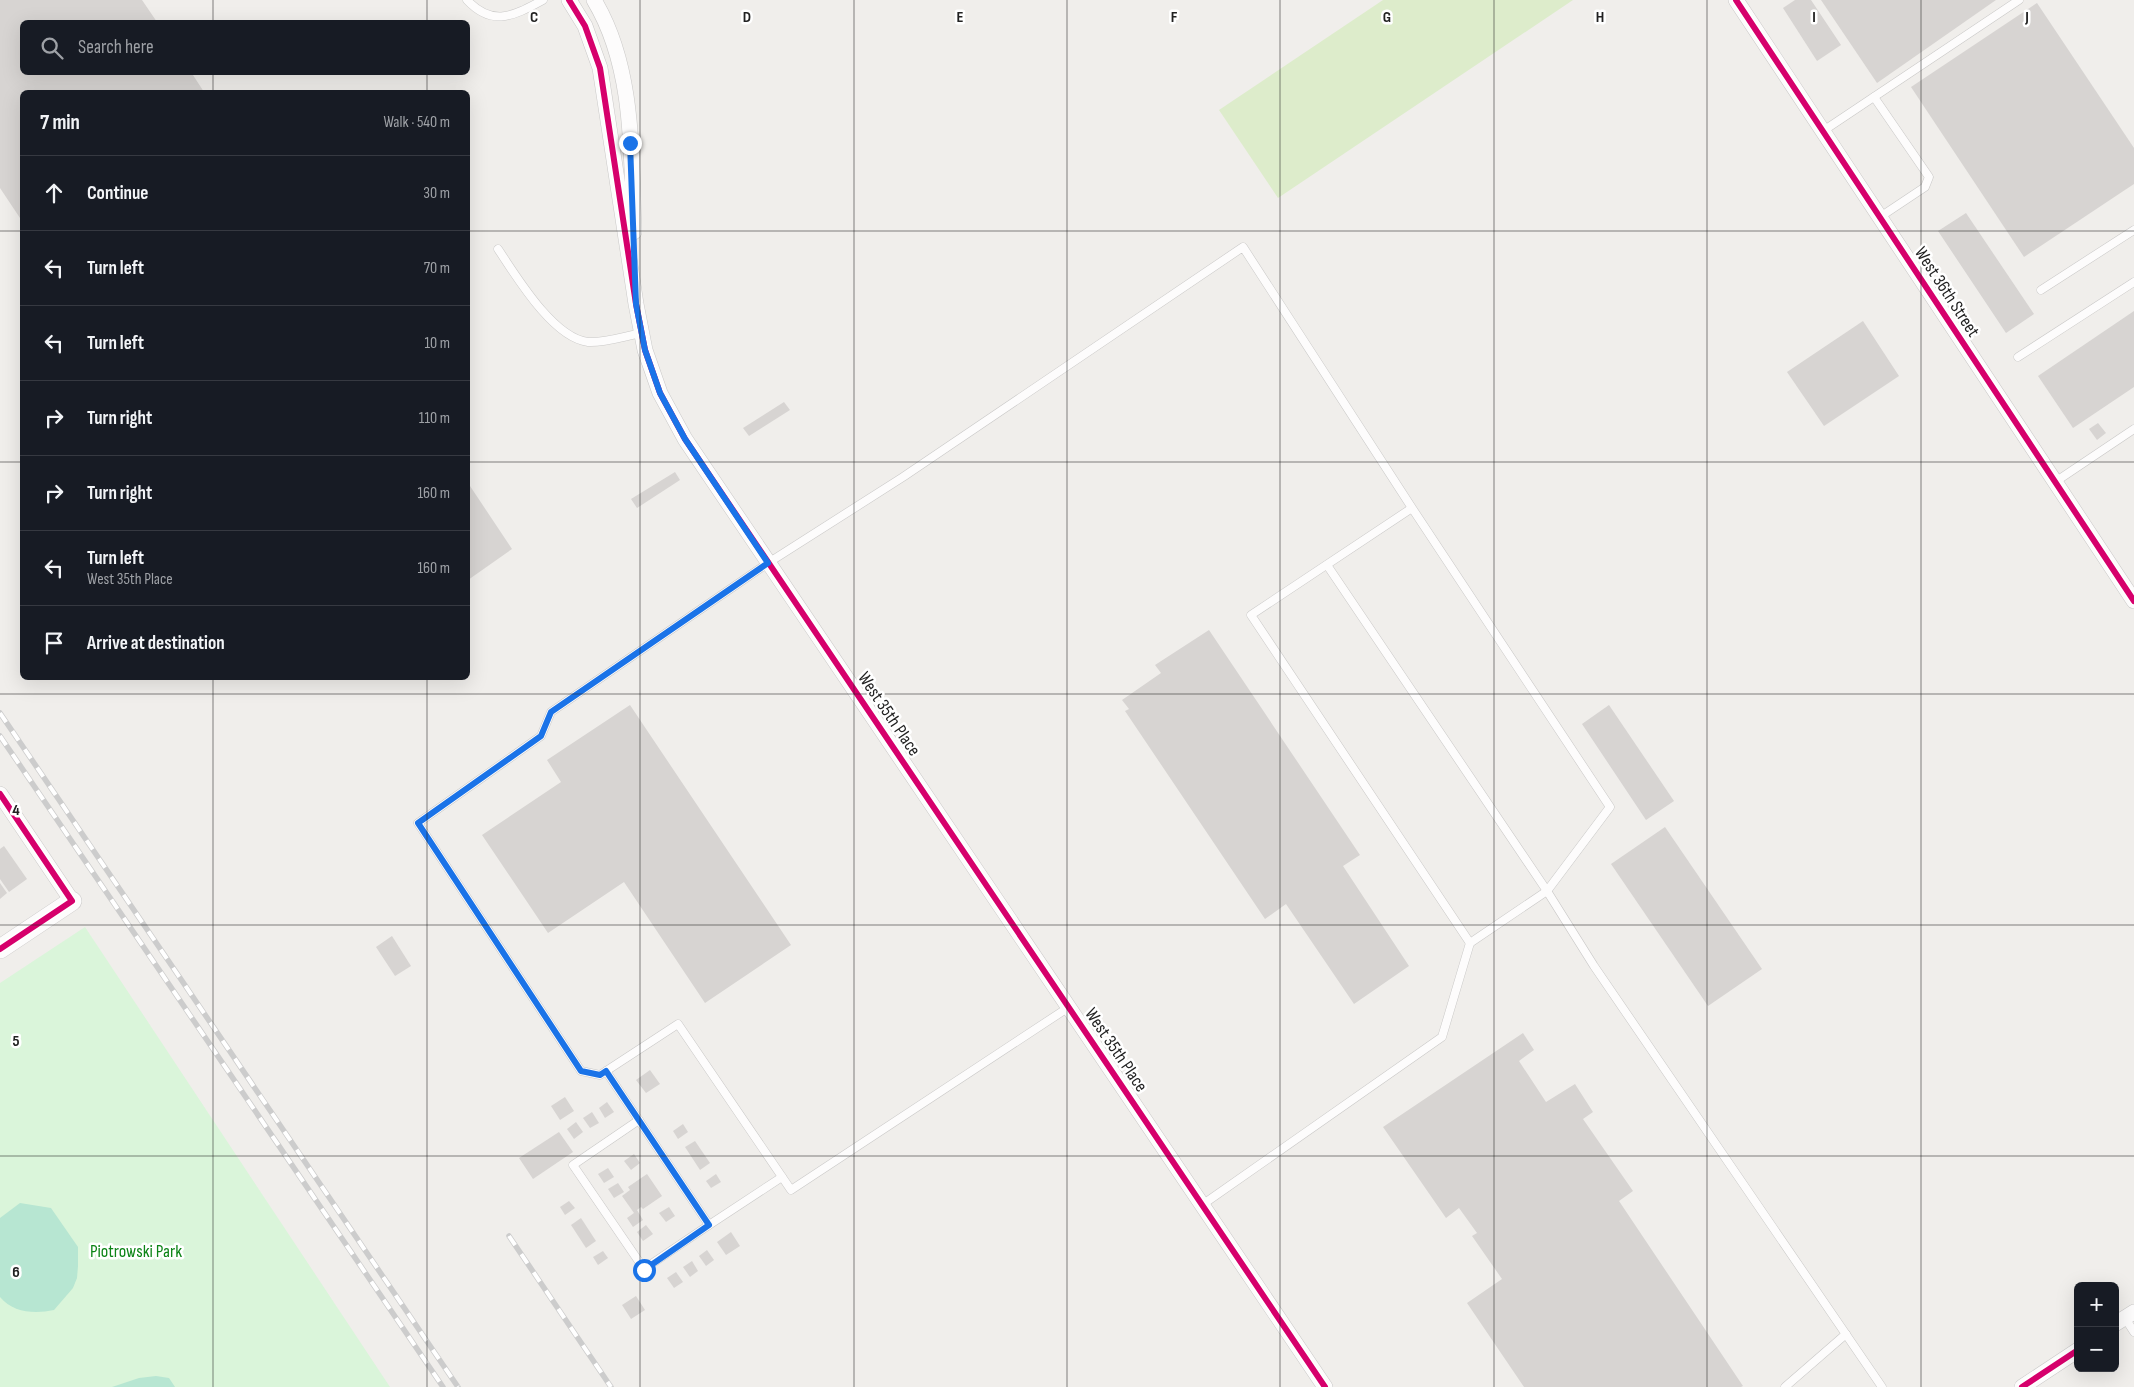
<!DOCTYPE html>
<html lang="en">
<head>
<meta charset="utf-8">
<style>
	:root { --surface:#171b24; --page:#20242c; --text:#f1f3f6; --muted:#9ea1a6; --line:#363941 }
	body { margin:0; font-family:"Sofia Sans Condensed",sans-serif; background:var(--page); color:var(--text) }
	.controls { position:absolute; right:15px; bottom:15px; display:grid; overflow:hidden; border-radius:8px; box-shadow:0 5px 20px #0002 }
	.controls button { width:45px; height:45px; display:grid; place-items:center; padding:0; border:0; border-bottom:1px solid var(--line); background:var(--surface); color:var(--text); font:25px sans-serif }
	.stop { position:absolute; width:15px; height:15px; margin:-11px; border:4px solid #1a73e8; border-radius:50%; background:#fff }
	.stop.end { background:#1a73e8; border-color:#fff; box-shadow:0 1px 5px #0008 }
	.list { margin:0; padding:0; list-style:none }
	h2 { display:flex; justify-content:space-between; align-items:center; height:65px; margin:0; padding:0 20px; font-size:21px }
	h2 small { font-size:16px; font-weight:400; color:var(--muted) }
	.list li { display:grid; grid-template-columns:32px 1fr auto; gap:15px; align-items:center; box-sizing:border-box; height:75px; padding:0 20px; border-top:1px solid var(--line) }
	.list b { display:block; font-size:19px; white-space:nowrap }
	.list p { margin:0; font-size:16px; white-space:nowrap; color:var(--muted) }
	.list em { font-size:16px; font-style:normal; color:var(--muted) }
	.icon { flex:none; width:28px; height:28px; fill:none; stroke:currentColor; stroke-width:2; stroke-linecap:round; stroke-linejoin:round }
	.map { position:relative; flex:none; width:2134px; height:1387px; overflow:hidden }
	.search { position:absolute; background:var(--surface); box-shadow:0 5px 20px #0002; left:20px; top:20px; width:450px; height:55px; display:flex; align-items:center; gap:12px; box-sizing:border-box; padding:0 18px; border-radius:8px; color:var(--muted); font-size:19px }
	.panel { position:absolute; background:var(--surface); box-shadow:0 5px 20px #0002; left:20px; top:90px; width:450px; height:590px; border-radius:8px }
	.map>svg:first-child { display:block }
	.grass { fill:#ddeccb }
	.park { fill:#daf5da }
	.pitch { fill:#b7e6d2 }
	.building { fill:#d7d4d2 }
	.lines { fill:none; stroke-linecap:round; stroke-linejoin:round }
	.service-casing { stroke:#c9c8c7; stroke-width:9 }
	.minor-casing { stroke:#c9c8c7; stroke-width:16 }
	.tertiary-casing { stroke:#c9c8c7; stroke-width:20 }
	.service { stroke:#fdfcfc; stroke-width:8 }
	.minor { stroke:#fdfcfc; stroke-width:15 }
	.tertiary { stroke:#fdfcfc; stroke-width:19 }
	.rail-casing { stroke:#ccc; stroke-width:5.5 }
	.rail { stroke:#fff; stroke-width:4; stroke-dasharray:11; stroke-linecap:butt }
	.cycleway-casing { stroke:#fff; stroke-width:9 }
	.cycleway { stroke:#d6006c; stroke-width:6 }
	.route { stroke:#1a73e8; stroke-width:6 }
	.grid { fill:none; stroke:#222; stroke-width:1; stroke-opacity:0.55 }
	.labels { text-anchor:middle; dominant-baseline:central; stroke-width:5; stroke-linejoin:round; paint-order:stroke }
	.street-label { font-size:18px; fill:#222; stroke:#fff }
	.park-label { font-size:18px; fill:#0c8416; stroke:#fff }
	.grid-label { font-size:16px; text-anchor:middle; font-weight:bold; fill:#222; stroke:#fff; stroke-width:5; stroke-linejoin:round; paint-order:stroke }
</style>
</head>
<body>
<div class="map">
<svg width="2134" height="1387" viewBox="0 0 2134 1387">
	<rect width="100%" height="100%" fill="#f0eeeb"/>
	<!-- grass -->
	<polygon class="grass" points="1383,0 1573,0 1278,198 1219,110"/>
	<!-- park -->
	<polygon class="park" points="85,927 390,1387 0,1387 0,983"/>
	<!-- pitch -->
	<g class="pitch">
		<path d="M20,1203L51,1208L78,1247V1266L77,1278L73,1288L54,1310C35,1314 13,1313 0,1297V1218Z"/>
		<polygon points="156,1376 169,1378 175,1387 112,1387 139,1378"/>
	</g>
	<!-- building -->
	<g class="building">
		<polygon points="0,0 142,0 157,22 22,22 22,72 191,72 204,92 22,92 22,221 0,188"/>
		<polygon points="1795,0 1811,0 1841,45 1817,61 1783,8"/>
		<polygon points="1821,0 1996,0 1877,83"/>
		<polygon points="2037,3 2134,148 2134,184 2024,257 1911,87"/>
		<polygon points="1966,213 2034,314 2006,333 1938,231"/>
		<polygon points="2134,311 2134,387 2073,428 2038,376"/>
		<polygon points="1863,321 1899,376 1824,426 1787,372"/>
		<polygon points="784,402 790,410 749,436 743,428"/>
		<polygon points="2098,423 2106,433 2097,440 2089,429"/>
		<polygon points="675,472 680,480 637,508 631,499"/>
		<polygon points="468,483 512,549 468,580"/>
		<polygon points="1209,630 1360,855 1343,866 1409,966 1354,1004 1286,904 1265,919 1125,711 1129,709 1122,700 1161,673 1155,665"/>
		<polygon points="630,705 791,945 705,1003 624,882 548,933 482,835 561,782 547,760"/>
		<polygon points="1609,705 1674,801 1646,820 1582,724"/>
		<polygon points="1665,827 1762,969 1708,1006 1611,864"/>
		<polygon points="4,846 27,879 9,892 0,879 0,849"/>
		<polygon points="0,883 7,893 0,899"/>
		<polygon points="392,936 411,966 395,976 376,947"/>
		<polygon points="1523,1033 1534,1050 1519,1061 1546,1102 1575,1084 1593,1112 1583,1119 1633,1191 1619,1201 1743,1386 1741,1387 1524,1387 1467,1303 1502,1279 1472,1236 1477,1233 1459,1208 1446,1218 1383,1127"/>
		<polygon points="650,1070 660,1084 646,1093 636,1080"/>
		<polygon points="565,1097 574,1111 560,1120 551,1106"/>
		<polygon points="607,1102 614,1112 605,1118 599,1108"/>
		<polygon points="592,1112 599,1123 590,1128 583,1118"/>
		<polygon points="576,1122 583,1132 574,1139 567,1129"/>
		<polygon points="683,1124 688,1132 678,1139 673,1131"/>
		<polygon points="559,1132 573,1152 533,1179 519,1158"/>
		<polygon points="695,1141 710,1163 700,1170 685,1147"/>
		<polygon points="634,1154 640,1163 631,1170 624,1161"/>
		<polygon points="608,1168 614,1177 604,1183 598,1174"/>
		<polygon points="647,1174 662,1196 643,1209 641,1207 637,1210 643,1220 633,1227 627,1218 634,1213 622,1196 630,1190 628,1187"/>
		<polygon points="716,1174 721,1182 711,1188 706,1181"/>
		<polygon points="618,1183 624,1192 614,1198 608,1189"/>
		<polygon points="569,1201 575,1208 565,1215 560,1207"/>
		<polygon points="669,1207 675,1216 666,1222 659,1213"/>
		<polygon points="581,1218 596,1241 586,1248 571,1225"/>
		<polygon points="646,1225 653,1234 643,1241 637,1232"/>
		<polygon points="731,1232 740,1246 726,1255 717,1242"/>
		<polygon points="707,1250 714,1260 706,1266 699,1256"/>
		<polygon points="603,1251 608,1258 598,1265 593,1257"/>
		<polygon points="692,1261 698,1271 690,1277 683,1267"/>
		<polygon points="676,1272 683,1282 674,1288 667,1278"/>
		<polygon points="636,1296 645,1310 631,1319 622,1305"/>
	</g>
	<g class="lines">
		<defs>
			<g id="service">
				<path d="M467,0C493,28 515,15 543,0"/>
				<polyline points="1874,97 1929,177 1925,187 1880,217"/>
				<polyline points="1823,131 2019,0"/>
				<path d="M498,249C516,276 553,338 588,342C605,343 625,336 642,333"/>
				<polyline points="2041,290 2134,230"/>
				<polyline points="2018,357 2134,282"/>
				<polyline points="2055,482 2134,429"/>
				<polyline points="1327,565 1547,891 1594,966 1882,1387"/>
				<polyline points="1069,1007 791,1190 678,1024 600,1075 581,1071 418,823 541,736 551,712 768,563 903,477 1243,247 1412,508 1251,615 1470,943 1547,891 1610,807 1412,508"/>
				<polyline points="606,1071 709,1225 782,1177"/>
				<polyline points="639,1120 573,1165 644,1269 709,1225"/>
				<polyline points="1202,1205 1442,1037 1470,943"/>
				<polyline points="2125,1318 2134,1332"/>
				<polyline points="1785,1387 1846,1334"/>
			</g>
			<g id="minor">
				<polyline points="569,0 585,26 600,68 636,304 645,350 660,393 685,439 1325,1387"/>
				<path d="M594,0C635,68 631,155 634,232"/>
				<polyline points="1736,0 2134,601"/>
				<polyline points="0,794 72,901"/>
				<polyline points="2115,1324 2134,1312"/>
				<polyline points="2022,1387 2078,1350"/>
			</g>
			<polyline id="tertiary" points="0,949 72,901"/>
		</defs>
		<!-- service casing -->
		<use href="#service" class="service-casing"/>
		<!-- minor casing -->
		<use href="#minor" class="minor-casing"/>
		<!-- tertiary casing -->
		<use href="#tertiary" class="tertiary-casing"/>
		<!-- service -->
		<use href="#service" class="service"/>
		<!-- minor -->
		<use href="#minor" class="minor"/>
		<!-- tertiary -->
		<use href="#tertiary" class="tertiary"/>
		<defs>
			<g id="rail">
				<polyline points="0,713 458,1387"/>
				<polyline points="0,736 443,1387"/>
				<polyline points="509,1236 611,1387"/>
			</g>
		</defs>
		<!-- rail casing -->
		<use href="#rail" class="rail-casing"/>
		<!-- rail -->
		<use href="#rail" class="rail"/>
		<defs>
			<g id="cycleway">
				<polyline points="569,0 585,26 600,68 636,304 645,350 660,393 685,439 1325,1387"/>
				<polyline points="1736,0 2134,601"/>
				<polyline points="0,794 72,901 0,949"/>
				<polyline points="2022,1387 2078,1350"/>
			</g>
		</defs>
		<!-- cycleway casing -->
		<use href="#cycleway" class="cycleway-casing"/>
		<!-- cycleway -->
		<use href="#cycleway" class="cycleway"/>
	</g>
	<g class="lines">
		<!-- route -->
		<polyline class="route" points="630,143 636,304 645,350 660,393 685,439 768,563 551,712 541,736 418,823 581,1071 600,1075 606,1071 709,1225 644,1270"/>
	</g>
	<!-- grid -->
	<path class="grid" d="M213,0V22M427,0V22M640,0V1387M854,0V1387M1067,0V1387M1280,0V1387M1494,0V1387M1707,0V1387M1921,0V1387M213,72V92M427,72V92M0,231H22M468,231H2134M0,462H22M468,462H2134M213,678V1387M427,678V1387M0,694H2134M0,925H2134M0,1156H2134"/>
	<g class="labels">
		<!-- street labels -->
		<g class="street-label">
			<text transform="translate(1947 292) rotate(57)">West 36th Street</text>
			<text transform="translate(889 714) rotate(56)">West 35th Place</text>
			<text transform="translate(1116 1050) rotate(56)">West 35th Place</text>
		</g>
		<!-- park labels -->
		<g class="park-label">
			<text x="136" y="1251">Piotrowski Park</text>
		</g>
	</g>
	<g class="grid-label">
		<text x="534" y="22">C</text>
		<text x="747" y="22">D</text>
		<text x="960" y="22">E</text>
		<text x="1174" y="22">F</text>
		<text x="1387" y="22">G</text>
		<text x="1600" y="22">H</text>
		<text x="1814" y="22">I</text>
		<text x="2027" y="22">J</text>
		<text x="16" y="815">4</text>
		<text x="16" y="1046">5</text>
		<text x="16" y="1277">6</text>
	</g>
</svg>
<div class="controls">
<button>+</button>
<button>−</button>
</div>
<div class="stop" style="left:644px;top:1270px"></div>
<div class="stop end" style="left:630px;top:143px"></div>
<div class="search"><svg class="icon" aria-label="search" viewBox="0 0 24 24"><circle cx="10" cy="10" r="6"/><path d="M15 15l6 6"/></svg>Search here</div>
<section class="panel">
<h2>7 min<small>Walk · 540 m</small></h2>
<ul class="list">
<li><svg class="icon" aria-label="ahead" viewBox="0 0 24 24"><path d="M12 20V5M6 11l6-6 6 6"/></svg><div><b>Continue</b></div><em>30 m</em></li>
<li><svg class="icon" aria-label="left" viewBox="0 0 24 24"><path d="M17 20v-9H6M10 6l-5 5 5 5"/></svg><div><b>Turn left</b></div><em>70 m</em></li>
<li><svg class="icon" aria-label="left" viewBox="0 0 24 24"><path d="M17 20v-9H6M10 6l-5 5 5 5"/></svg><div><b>Turn left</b></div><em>10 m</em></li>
<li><svg class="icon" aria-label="right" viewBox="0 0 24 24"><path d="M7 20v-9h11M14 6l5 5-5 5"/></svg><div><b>Turn right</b></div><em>110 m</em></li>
<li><svg class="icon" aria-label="right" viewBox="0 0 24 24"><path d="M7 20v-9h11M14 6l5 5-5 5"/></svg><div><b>Turn right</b></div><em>160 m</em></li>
<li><svg class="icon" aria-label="left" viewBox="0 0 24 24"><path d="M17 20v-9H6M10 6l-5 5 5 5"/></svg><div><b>Turn left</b><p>West 35th Place</p></div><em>160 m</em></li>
<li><svg class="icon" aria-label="arrive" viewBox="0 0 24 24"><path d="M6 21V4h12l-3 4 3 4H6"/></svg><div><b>Arrive at destination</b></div></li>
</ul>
</section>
</div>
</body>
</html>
